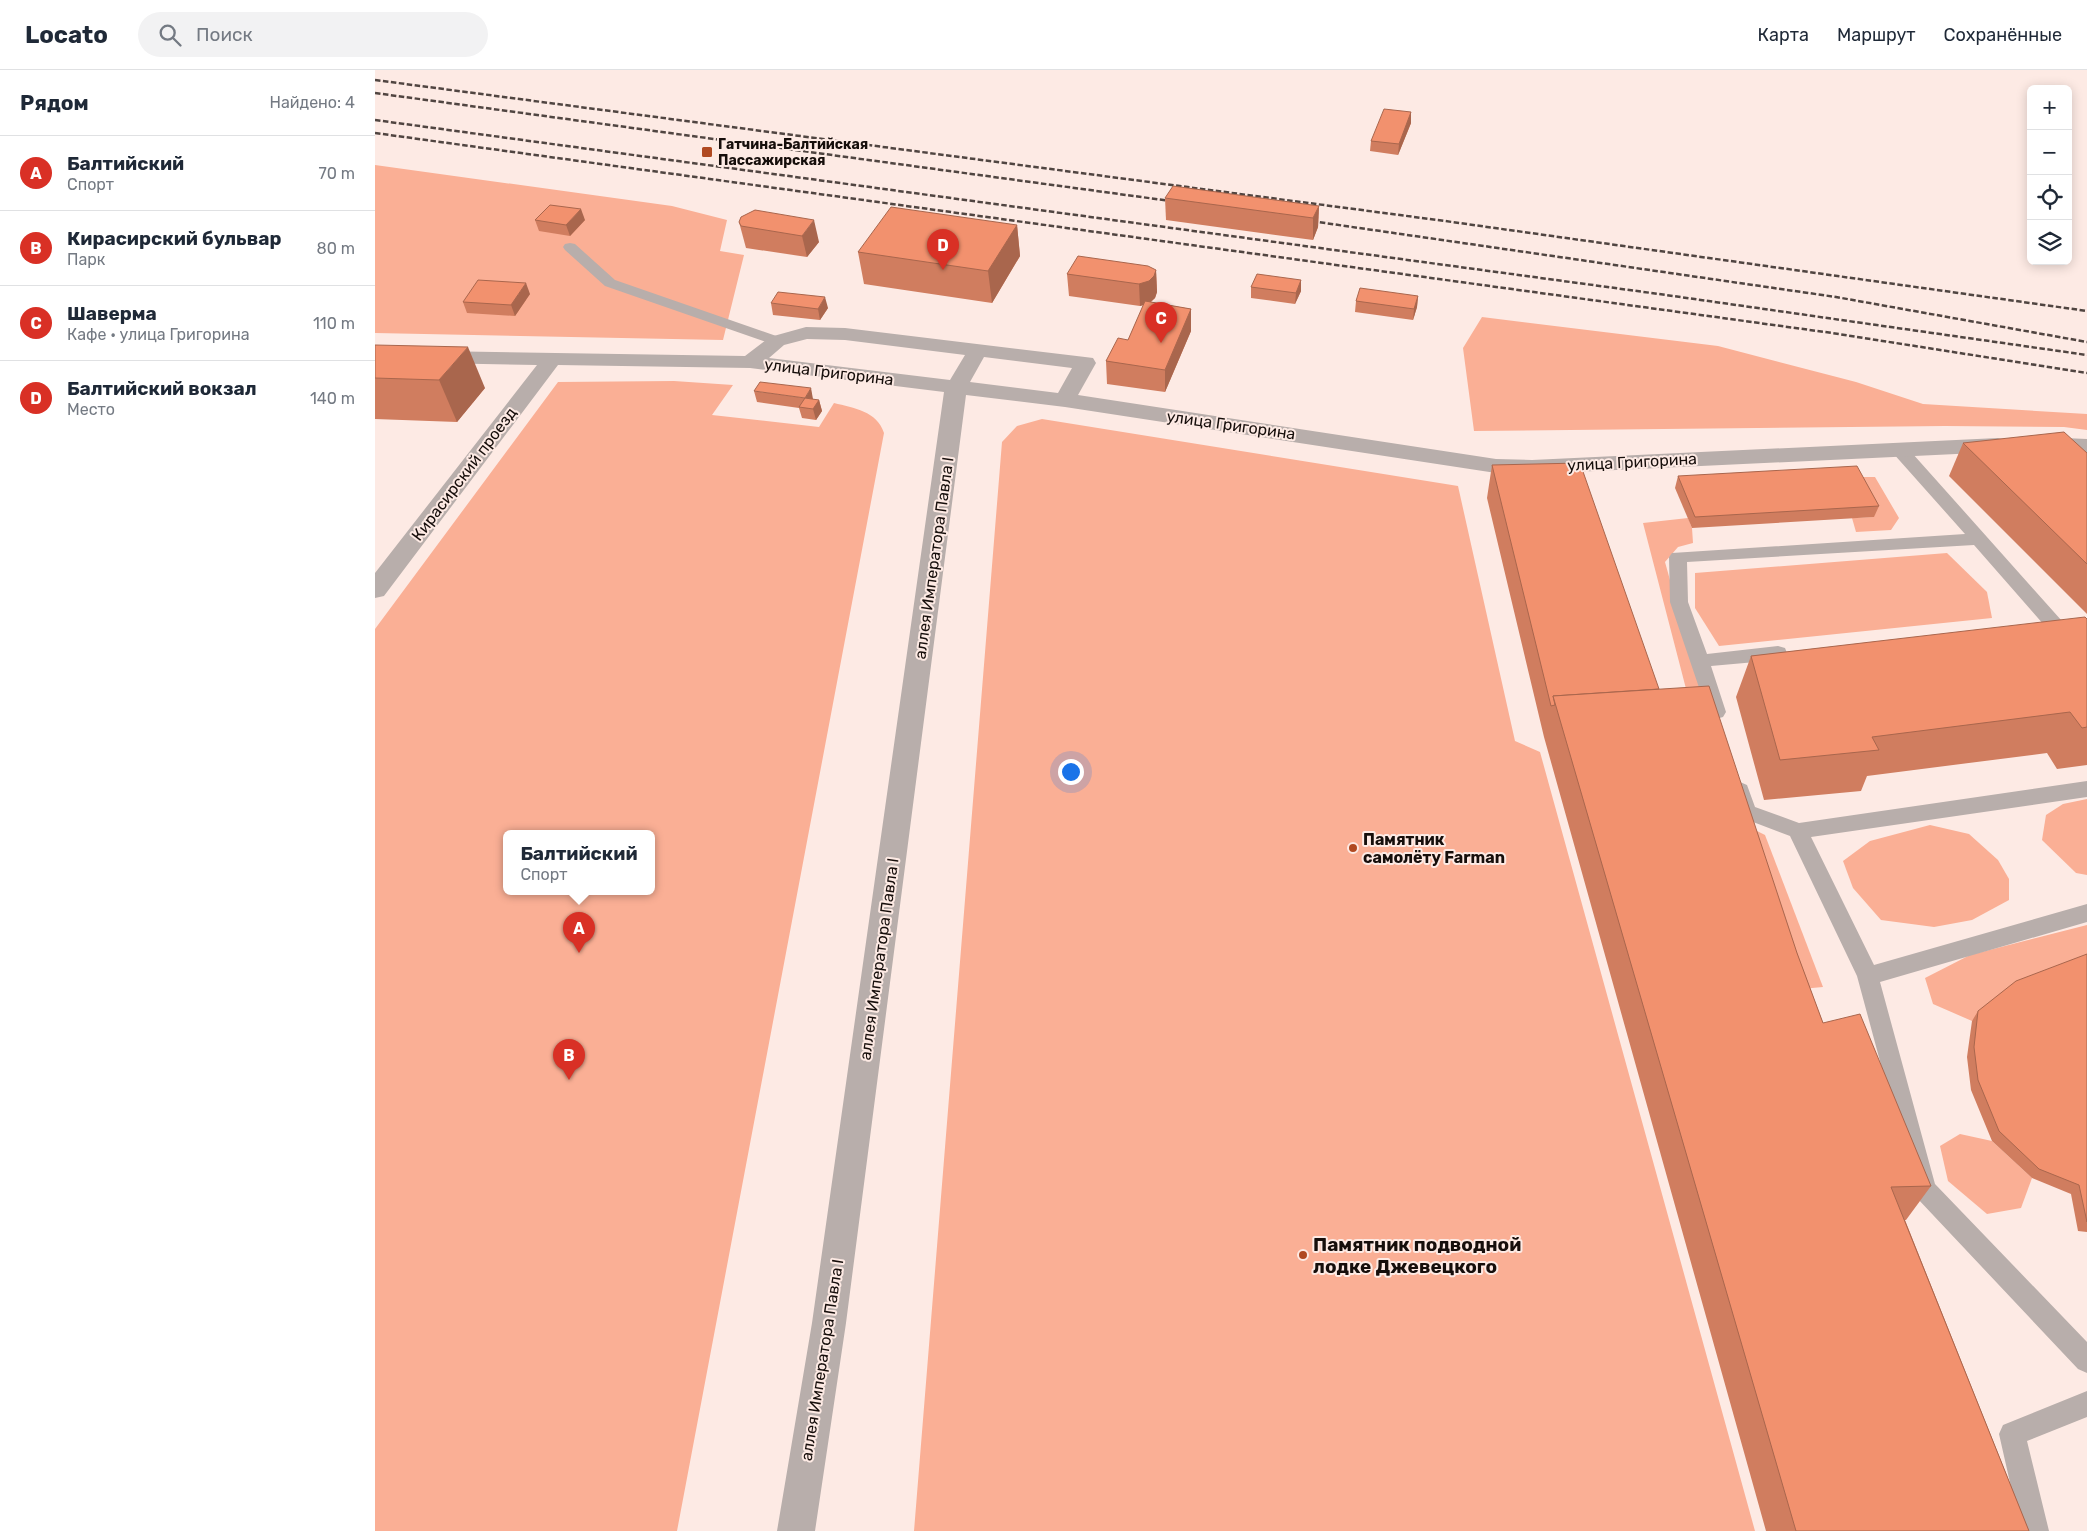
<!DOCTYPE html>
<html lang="ru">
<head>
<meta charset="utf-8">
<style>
	:root { --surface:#fff; --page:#f2f2f3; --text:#1f2937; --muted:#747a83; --line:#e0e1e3; --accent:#d93025 }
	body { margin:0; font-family:Rubik,sans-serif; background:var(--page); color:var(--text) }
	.controls { position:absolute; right:15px; top:15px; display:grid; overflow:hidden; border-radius:8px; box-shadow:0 2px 12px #0003 }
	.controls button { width:45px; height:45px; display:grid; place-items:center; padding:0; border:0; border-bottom:1px solid var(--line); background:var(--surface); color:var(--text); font:25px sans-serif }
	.you { position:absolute; left:695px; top:701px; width:18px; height:18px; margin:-12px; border:4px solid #fff; border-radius:50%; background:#1a73e8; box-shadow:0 0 0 8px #1a73e833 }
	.badge { display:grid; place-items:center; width:32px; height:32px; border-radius:50%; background:var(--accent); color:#fff; font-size:16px; font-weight:700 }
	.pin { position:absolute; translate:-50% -41px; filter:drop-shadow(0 1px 2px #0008) }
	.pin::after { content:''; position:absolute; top:26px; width:18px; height:15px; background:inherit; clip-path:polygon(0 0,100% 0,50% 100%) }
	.popup { position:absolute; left:128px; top:760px; width:152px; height:65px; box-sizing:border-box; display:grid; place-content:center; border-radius:8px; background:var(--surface); filter:drop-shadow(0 1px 4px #0005); font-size:16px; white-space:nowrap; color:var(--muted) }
	.popup b { font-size:19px; color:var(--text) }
	.popup::after { content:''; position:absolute; left:50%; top:100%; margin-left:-10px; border:10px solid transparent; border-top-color:var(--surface) }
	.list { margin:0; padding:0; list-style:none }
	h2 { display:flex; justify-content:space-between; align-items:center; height:65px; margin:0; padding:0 20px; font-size:21px }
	h2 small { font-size:16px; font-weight:400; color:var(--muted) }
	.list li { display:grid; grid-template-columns:32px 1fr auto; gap:15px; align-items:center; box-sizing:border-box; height:75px; padding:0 20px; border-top:1px solid var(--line) }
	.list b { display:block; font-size:19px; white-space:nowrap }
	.list p { margin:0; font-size:16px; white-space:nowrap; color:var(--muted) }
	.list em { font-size:16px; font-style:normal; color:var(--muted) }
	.icon { flex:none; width:28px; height:28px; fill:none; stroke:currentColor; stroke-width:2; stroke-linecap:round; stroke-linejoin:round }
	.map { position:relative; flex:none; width:1712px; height:1461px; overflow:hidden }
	header { display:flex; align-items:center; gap:30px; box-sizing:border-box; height:70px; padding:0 25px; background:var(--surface); border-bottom:1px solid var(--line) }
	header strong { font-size:24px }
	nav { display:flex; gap:28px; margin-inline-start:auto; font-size:18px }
	.search { width:350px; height:45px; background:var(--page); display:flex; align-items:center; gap:12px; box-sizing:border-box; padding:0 18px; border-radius:28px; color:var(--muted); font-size:19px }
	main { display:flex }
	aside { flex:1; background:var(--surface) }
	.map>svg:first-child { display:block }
	.green { fill:#faaf95; fill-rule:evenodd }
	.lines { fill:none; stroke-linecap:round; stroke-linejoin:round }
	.service { fill:#b8aeab; fill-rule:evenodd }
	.minor { fill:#b8aeab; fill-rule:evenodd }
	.rail { stroke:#504541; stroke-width:2.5; stroke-dasharray:5.5 2.5; stroke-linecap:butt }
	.wall { fill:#d07d5f }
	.shaded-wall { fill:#a9664d }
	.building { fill:#f2916e; stroke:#a9664d }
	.poi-dot { fill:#b04921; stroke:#fdeae4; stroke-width:2 }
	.labels { text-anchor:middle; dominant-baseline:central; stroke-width:4; stroke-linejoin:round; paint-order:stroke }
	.far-poi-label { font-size:14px; font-weight:bold; fill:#160e0b; stroke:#fdeae4; text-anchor:start }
	.street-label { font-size:16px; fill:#160e0b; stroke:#fdeae4 }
	.poi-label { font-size:16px; font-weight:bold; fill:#160e0b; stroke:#fdeae4; text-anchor:start }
	.near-poi-label { font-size:19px; font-weight:bold; fill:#160e0b; stroke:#fdeae4; text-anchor:start }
</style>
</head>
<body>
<header>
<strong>Locato</strong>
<div class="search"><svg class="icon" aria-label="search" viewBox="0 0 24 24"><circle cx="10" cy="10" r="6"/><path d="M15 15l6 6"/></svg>Поиск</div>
<nav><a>Карта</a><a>Маршрут</a><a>Сохранённые</a></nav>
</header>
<main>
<aside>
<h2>Рядом<small>Найдено: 4</small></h2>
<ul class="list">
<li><span class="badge">A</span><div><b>Балтийский</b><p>Спорт</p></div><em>70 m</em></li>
<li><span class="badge">B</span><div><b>Кирасирский бульвар</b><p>Парк</p></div><em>80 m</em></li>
<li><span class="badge">C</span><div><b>Шаверма</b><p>Кафе · улица Григорина</p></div><em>110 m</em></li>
<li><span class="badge">D</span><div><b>Балтийский вокзал</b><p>Место</p></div><em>140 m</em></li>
</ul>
</aside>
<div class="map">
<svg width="1712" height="1461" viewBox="0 0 1712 1461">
	<rect width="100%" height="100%" fill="#fdeae4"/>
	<!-- green -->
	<g class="green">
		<polygon points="0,95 297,136 352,150 345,181 369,185 348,270 0,263"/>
		<polygon points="1107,247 1343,276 1481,312 1548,334 1712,344 1712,360 1689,357 1570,356 1099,361 1088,278"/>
		<path d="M299,311L358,315L337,345L444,357L459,333C479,338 502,341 509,363L302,1461H0V559L183,312ZM132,764H276V822H132Z"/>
		<polygon points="667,349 1083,416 1140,671 1165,682 1380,1461 539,1461 627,372 642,356"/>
		<polygon points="1478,407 1500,407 1524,448 1516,460 1481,462 1477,448 1499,447"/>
		<polygon points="1313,448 1317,458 1318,473 1303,477 1290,492 1329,633 1316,638 1268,453"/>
		<polygon points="1572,483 1612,522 1617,548 1344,576 1320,538 1320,503"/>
		<polygon points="1712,729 1712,805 1701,803 1667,770 1671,745 1688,734"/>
		<polygon points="1555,755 1594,764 1623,790 1634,809 1634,830 1597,850 1559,857 1506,850 1478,818 1468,791 1495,771"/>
		<polygon points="1374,757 1390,765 1448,917 1404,921"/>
		<polygon points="1712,855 1712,892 1635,921 1597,951 1558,934 1550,908 1595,885"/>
		<polygon points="1585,1064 1617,1071 1657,1108 1646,1138 1612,1144 1573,1111 1565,1076"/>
	</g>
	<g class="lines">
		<!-- service -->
		<g class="service">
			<polygon points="195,173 200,174 240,210 407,268 410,271 407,274 397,274 230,216 190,180 188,177 190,174"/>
			<polygon points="1523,373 1529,374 1712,579 1712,598 1705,596 1599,475 1312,492 1313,532 1332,584 1403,576 1410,578 1412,583 1410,588 1403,590 1336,596 1351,642 1348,647 1341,649 1334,647 1295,532 1294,487 1297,483 1590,464 1517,382 1515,378 1517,374"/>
			<polygon points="1712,711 1712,727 1436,767 1499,895 1712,834 1712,852 1505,912 1560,1114 1712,1272 1712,1303 1703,1299 1542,1128 1482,906 1415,766 1365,747 1355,720 1358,715 1365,712 1372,715 1380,737 1424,753"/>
			<polygon points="1712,1321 1712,1347 1652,1371 1674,1461 1646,1461 1624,1364 1628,1355"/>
		</g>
		<!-- minor -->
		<g class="minor">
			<path d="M431,257L470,258L710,287L718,288L721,293L703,325L1121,389L1157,390L1623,368L1631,370L1634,375L1631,380L1623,382L1157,404L1121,403L690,337L591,325L471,1253L440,1461H402L437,1253L569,322L375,298L183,295L9,526L0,528V503L162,295L0,292V280L370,286L395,267ZM432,269L470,270L590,285L575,310L394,288L409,275ZM609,287L697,298L683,323L595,312Z"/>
			<polygon points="1666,367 1712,369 1712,383 1658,379 1655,374 1658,369"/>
		</g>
		<!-- rail -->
		<g class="rail">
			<polyline points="0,10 1070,151 1712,241"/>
			<polyline points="0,23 803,132"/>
			<polyline points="0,50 1284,224 1712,285"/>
			<polyline points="0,63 1457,263 1712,303"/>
			<polyline points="929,150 1461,227 1712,272"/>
		</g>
	</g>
	<!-- wall -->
	<g class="wall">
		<polygon points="1036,42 1036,53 1023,85 995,81 996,71"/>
		<polygon points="790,128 944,136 943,157 938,170 791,150"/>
		<polygon points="380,140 444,172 432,187 371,178 364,152"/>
		<polygon points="160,150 210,150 195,166 164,161"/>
		<polygon points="642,155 645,186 617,233 489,214 483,182"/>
		<polygon points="781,200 782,222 780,228 776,232 816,239 816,261 790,322 732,314 731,291 753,270 769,235 765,236 694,226 692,204"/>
		<polygon points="926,210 926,221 920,234 876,228 876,217"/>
		<polygon points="155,224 140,246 92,243 88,232"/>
		<polygon points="1043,226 1042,237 1038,250 980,242 981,231"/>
		<polygon points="396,233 453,238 445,250 398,245"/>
		<polygon points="0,275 110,318 82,352 0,349"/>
		<polygon points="379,321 444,330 447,341 441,350 427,348 424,338 382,332"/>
		<polygon points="1588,373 1712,383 1712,544 1574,406"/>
		<polygon points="1117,395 1284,619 1422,883 1448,953 1556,1116 1531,1150 1530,1150 1654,1461 1391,1461 1169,667 1112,428"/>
		<polygon points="1303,406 1504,436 1499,447 1317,458 1300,418"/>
		<polygon points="1712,549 1712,695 1682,699 1672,683 1492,706 1486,721 1389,730 1361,627 1376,586"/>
		<polygon points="1712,884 1712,1162 1703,1161 1696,1124 1657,1108 1617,1071 1596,1020 1592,987 1597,951 1603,941"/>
	</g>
	<!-- shaded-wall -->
	<g class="shaded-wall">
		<polygon points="1036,42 1036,53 1023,85 1024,74"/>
		<polygon points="944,136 943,157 938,170 938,148"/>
		<polygon points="206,139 210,150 195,166 191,155"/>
		<polygon points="439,150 444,172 432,187 427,166"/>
		<polygon points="642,155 645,186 617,233 613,201"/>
		<polygon points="781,200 782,222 780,228 774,233 765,236 764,214"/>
		<polygon points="926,210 926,221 920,234 921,223"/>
		<polygon points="151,213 155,224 140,246 136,235"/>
		<polygon points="1043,226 1042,237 1038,250 1039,239"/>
		<polygon points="450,227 453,238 445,250 443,239"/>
		<polygon points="816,239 816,261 790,322 790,300"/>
		<polygon points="93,277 110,318 82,352 64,310"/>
		<polygon points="436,318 438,329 432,339 430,328"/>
		<polygon points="444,330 447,341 441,350 438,339"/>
	</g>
	<!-- building -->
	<g class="building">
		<polygon points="1009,39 1036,42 1024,74 996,71"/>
		<polygon points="798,116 944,136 938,148 790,128"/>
		<polygon points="175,135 206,139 191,155 160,150"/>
		<polygon points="516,137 642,155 613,201 483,182"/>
		<polygon points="380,140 439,150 427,166 366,156 364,152 366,147"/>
		<polygon points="703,186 773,196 781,200 779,206 774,211 764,214 692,204"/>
		<polygon points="882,204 926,210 921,223 876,217"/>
		<polygon points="103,210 151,213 136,235 88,232"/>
		<polygon points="985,218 1043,226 1039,239 981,231"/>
		<polygon points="403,222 450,227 443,239 396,233"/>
		<polygon points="770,231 816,239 790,300 731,291 743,268 753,270"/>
		<polygon points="0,275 93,277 64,310 0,308"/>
		<polygon points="385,312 436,318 430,328 444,330 438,339 424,337 430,328 379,321"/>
		<polygon points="1689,362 1712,383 1712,494 1588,373"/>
		<polygon points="1205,393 1284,619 1178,626 1180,635 1176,636 1117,395"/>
		<polygon points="1482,396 1504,436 1320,447 1303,406"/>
		<polygon points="1710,547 1712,549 1712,657 1707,658 1695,642 1497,667 1504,680 1405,690 1376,586"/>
		<polygon points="1334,616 1422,883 1448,953 1485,944 1556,1116 1516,1117 1654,1461 1421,1461 1178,626"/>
		<polygon points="1712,884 1712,1152 1704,1115 1664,1099 1624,1061 1603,1010 1599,977 1603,941 1641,911"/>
	</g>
	<!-- markers -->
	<g class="poi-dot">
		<rect x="326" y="76" width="12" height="12" rx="2.5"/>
		<circle cx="978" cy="778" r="5"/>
		<circle cx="928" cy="1185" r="5"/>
	</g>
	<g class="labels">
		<!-- far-poi labels -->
		<g class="far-poi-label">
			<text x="343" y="74">Гатчина-Балтийская<tspan x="343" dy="16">Пассажирская</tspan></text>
		</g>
		<!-- street labels -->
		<g class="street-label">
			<text transform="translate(454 302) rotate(7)">улица Григорина</text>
			<text transform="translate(856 355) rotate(8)">улица Григорина</text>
			<text transform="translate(1257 392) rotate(-3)">улица Григорина</text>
			<text transform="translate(89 404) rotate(-53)">Кирасирский проезд</text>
			<text transform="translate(559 488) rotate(-82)">аллея Императора Павла I</text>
			<text transform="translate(504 889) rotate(-82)">аллея Императора Павла I</text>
			<text transform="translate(447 1290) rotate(-81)">аллея Императора Павла I</text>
		</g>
		<!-- poi labels -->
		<g class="poi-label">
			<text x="988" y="769">Памятник<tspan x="988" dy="18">самолёту Farman</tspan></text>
		</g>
		<!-- near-poi labels -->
		<g class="near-poi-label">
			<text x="938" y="1174">Памятник подводной<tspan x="938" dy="22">лодке Джевецкого</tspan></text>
		</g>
	</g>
</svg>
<div class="controls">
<button>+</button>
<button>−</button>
<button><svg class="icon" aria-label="locate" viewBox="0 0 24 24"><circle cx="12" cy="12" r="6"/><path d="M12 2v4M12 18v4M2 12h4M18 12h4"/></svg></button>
<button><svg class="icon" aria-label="layers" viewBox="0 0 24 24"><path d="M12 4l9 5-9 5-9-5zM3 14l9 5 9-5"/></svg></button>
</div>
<div class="you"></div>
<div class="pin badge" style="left:204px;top:883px">A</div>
<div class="popup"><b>Балтийский</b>Спорт</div>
<div class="pin badge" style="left:194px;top:1010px">B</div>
<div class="pin badge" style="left:786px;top:273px">C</div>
<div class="pin badge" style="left:568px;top:200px">D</div>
</div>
</main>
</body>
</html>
